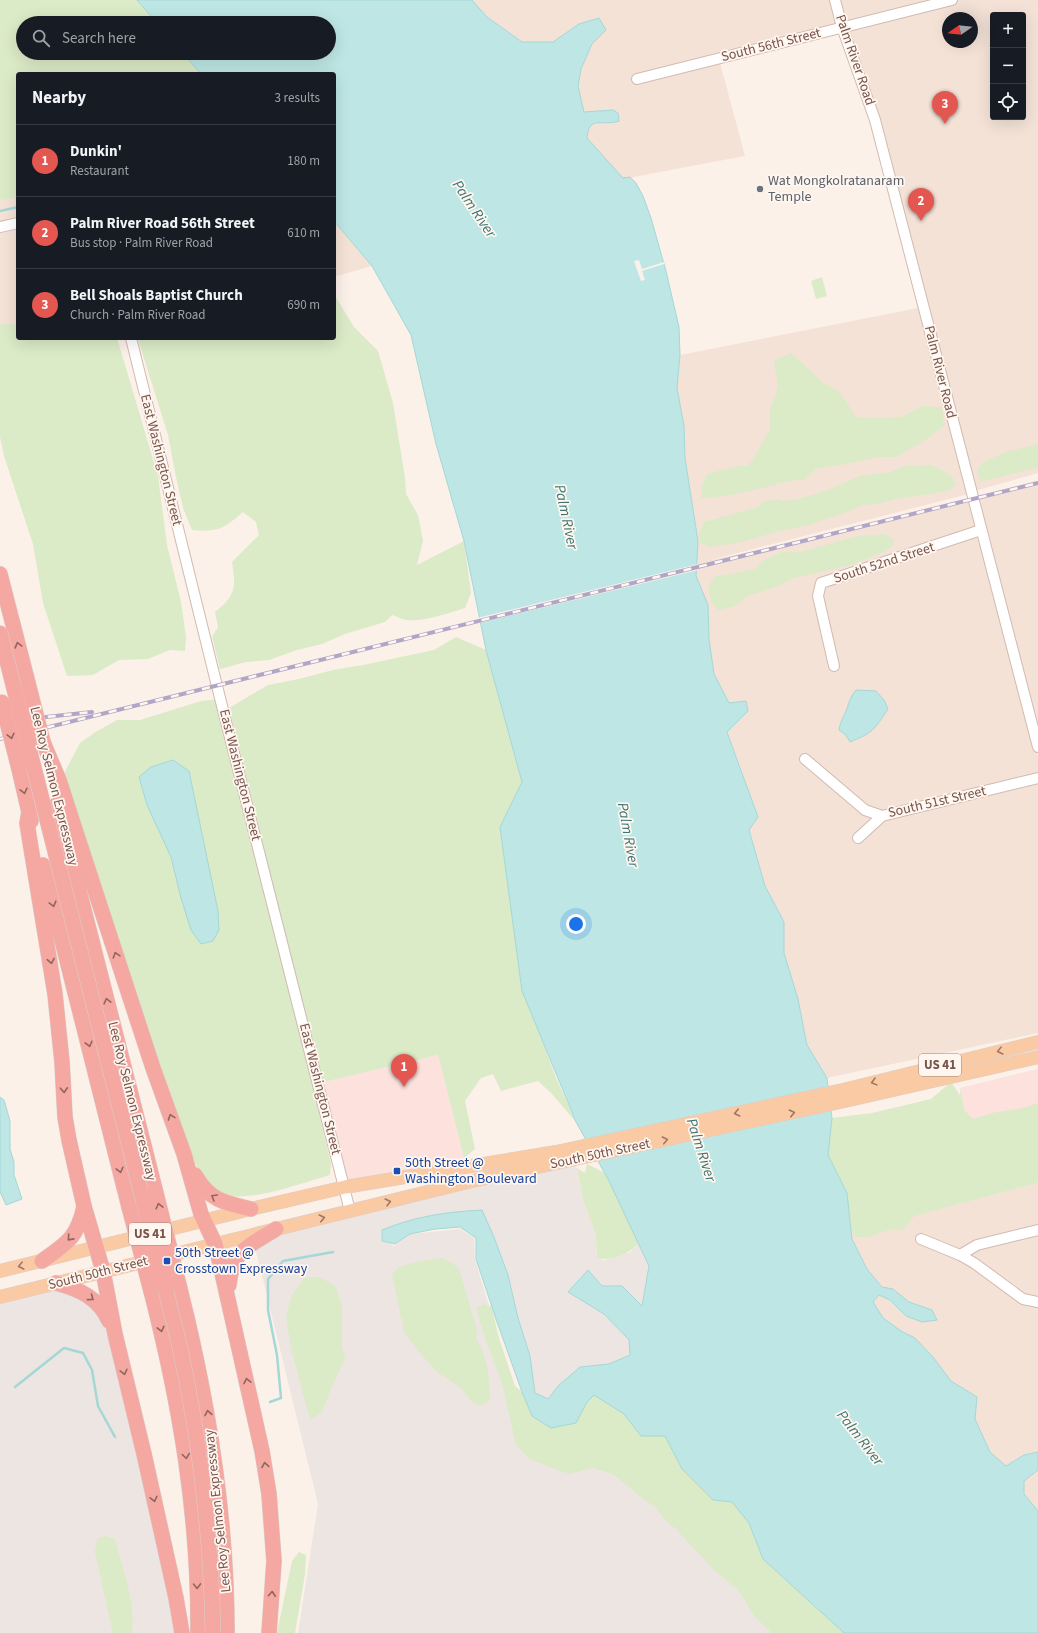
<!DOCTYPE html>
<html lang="en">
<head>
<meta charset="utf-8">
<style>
	:root { --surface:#171b24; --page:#20242c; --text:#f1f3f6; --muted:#9ea1a6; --line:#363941; --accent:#e45750 }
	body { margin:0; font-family:"Source Sans 3",sans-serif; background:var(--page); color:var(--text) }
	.controls { position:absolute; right:12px; top:12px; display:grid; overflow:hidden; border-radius:4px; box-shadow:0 4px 16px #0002 }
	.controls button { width:36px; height:36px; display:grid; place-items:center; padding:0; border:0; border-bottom:1px solid var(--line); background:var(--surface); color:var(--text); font:20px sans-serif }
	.compass { position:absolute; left:942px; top:12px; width:36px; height:36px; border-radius:50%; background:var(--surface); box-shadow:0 4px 16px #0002; rotate:256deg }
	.you { position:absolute; left:576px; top:924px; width:14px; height:14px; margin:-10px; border:3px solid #fff; border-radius:50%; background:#1a73e8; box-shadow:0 0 0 6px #1a73e833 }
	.badge { display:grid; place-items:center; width:26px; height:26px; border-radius:50%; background:var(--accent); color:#fff; font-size:13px; font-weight:700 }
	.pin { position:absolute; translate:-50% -33px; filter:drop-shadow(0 1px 2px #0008) }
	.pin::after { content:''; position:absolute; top:21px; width:14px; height:12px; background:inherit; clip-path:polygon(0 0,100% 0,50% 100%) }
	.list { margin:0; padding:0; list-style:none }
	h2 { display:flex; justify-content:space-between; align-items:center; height:52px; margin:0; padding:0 16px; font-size:17px }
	h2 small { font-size:13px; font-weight:400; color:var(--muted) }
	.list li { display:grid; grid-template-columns:26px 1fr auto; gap:12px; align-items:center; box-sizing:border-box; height:72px; padding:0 16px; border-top:1px solid var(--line) }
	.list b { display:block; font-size:15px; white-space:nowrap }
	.list p { margin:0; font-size:13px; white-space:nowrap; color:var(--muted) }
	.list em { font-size:13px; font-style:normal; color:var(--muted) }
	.icon { flex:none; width:22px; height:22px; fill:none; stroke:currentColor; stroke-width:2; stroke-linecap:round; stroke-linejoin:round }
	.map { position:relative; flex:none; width:1038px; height:1633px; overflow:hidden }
	.search { position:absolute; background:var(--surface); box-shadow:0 4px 16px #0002; left:16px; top:16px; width:320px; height:44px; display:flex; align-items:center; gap:10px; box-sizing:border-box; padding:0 14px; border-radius:22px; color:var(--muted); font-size:15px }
	.panel { position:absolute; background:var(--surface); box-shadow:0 4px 16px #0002; left:16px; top:72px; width:320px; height:268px; border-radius:4px }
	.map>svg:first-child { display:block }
	.residential { fill:#f4e2d7; fill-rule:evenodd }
	.commercial { fill:#fce1dd }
	.industrial { fill:#ede5e2 }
	.green { fill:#dbeac7 }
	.water { fill:#bde6e5; stroke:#a3d8d7 }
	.pier { fill:#fcf1e9 }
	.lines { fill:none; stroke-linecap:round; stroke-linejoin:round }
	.stream { stroke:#a3d8d7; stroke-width:2.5 }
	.minor-casing { stroke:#d1bab1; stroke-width:12 }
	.major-casing { stroke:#d9cfcd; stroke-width:14 }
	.highway-casing { stroke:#d9cfcd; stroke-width:16 }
	.minor { stroke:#fff; stroke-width:10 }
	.major { stroke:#f9caa3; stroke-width:13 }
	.highway { stroke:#f5a8a1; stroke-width:15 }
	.rail-casing { stroke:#b2a6c7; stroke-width:4 }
	.rail { stroke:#fff6ef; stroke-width:2.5; stroke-dasharray:8; stroke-linecap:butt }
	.highway-bridge-casing { stroke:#d9cfcd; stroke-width:16; stroke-linecap:butt }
	.highway-bridge { stroke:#f5a8a1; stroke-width:15 }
	.oneway { stroke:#90655d }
	.oneway2 { stroke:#9e7766 }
	.worship-dot { fill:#6b7280; stroke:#fff6ef; stroke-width:1.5 }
	.transit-dot { fill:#1a4fb4; stroke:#fff6ef; stroke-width:1.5 }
	.labels { text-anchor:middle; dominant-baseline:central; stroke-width:3.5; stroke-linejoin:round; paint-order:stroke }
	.shield { fill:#fff6ef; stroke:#a0857d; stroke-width:1 }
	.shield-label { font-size:13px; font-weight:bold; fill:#77544c }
	.street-label { font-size:14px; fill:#77544c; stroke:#fff6ef }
	.worship-label { font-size:14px; fill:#5b616d; stroke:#fff6ef; text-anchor:start }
	.transit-label { font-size:14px; fill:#164399; stroke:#fff6ef; text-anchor:start }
	.water-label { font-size:15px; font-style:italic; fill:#3c7474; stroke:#fff6ef }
</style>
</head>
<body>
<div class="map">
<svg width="1038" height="1633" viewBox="0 0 1038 1633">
	<rect width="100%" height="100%" fill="#fcf1e9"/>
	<!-- residential -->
	<g class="residential">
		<polygon points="472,0 830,0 836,26 718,55 745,156 623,179 587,138 588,128 593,123 617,122 584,112 578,86 581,69 592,44 606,30 579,24 553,42 522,42 487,17"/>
		<polygon points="837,0 950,0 843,25"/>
		<path d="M959,0H1038V473L975,491L931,328L844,29ZM993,15H1023V117H993ZM948,18H972V42H948Z"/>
		<polygon points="18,192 18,331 0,335 0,197"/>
		<polygon points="334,221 372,266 334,277"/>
		<polygon points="918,308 969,494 710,560 780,546 971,499 999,602 1038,758 1038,1033 827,1078 807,1045 798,999 784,953 784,922 765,886 749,830 742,771 727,732 748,711 746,701 729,703 714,674 709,639 708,605 696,576 698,541 685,458 684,426 677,388 680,355"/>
		<polygon points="1038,484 1038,734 975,498"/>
		<polygon points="1038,1183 1038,1452 1024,1455 1006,1466 990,1452 975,1419 977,1397 951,1381 933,1357 915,1338 901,1331 883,1318 873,1302 879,1295 890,1300 906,1316 932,1310 909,1302 893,1289 882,1287 867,1269 852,1239 852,1232"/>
		<polygon points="1038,1469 1038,1511 1024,1494 1024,1481"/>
	</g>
	<!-- commercial -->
	<g class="commercial">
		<polygon points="438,1055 464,1158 344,1185 320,1083"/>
		<polygon points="1038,1069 1038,1107 969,1126 960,1088"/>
	</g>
	<!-- industrial -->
	<g class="industrial">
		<polygon points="564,1156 577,1168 583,1199 596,1236 597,1258 604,1260 614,1258 630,1252 639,1243 650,1266 642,1306 622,1286 602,1286 568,1292 604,1314 629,1341 631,1355 609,1364 580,1367 559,1385 548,1399 535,1393 530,1356 518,1318 508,1275 494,1237 482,1211 382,1231 381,1239 394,1246 411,1234 460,1229 474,1238 475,1259 508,1370 525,1420 607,1441 809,1633 298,1633 318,1504 252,1235"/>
		<polygon points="43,1282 84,1295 107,1326 161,1551 176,1633 0,1633 0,1294"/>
	</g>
	<!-- green -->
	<g class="green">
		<polygon points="0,0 137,0 157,23 23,23 23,53 183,53 201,74 18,74 18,197 0,200"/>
		<polygon points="822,277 827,296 816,299 811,281"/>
		<path d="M334,294L354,327L378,351L393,403L405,478L406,494L418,515L423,541L417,565L464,541L471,593L465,608C450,613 423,622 407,620C402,620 397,616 392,615L385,622L345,634L322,644L297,650L269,660L246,662L220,669L212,637L218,627L215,612C236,595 236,588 232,562L259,535L256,522L243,512C223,529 219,532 192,530L183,508L176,477L168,435L138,339L139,338H334Z"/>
		<polygon points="0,324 18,324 18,338 117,338 158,476 167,545 181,602 186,637 185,651 170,650 148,659 119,660 93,675 67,676 43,603 33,544 4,456 0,437"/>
		<path d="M791,353L825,384L840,392L856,417L878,418L901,417L922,406L942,407L944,426L928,438L896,457H879L841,465L831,466L816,469L804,480C789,479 772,486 758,489C739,494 721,497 701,498L702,486L707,474L738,466H747L752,461L770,429V409L778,387L774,361Z"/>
		<path d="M1038,444V468C1018,471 1000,479 980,481L977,471L982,463L990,459L1006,452Z"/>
		<path d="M931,465C940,469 954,474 956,485L949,491L896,499L878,504L862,505L847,512L808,525L776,532L742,542L710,547L700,543L699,532L704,522L758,507L762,502L776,499L784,501L799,499L828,490L860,476L891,472L906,466Z"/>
		<polygon points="884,534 894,540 893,546 884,552 851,565 794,578 778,586 745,597 735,606 718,610 712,603 708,587 715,576 732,574 755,569 762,561 782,552 800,552 858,536"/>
		<polygon points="456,637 486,650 522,782 500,827 540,1034 556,1078 576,1122 551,1093 538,1081 501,1091 493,1074 481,1078 465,1101 475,1149 464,1158 438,1055 320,1083 264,847 229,708 268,685 299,679 333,670 363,665 434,650"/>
		<path d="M220,699L331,1163L330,1175C301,1183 241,1207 214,1191C205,1185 189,1150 182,1139L61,779L80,743L94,733L117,720H140L201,701Z"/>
		<polygon points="951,1082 959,1094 960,1094 960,1088 965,1111 973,1119 992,1113 1023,1108 1038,1103 1038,1183 914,1216 904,1230 891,1229 868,1237 856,1237 852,1232 847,1193 828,1155 832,1118 872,1113 931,1099"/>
		<path d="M587,1164L605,1173L639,1243C628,1254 613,1262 597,1258L596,1236L583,1199L577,1168L585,1173Z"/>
		<path d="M442,1258L451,1262L459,1269L477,1329L476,1339C487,1352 490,1383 490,1400L482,1406L472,1402L462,1389L436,1371L415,1347L404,1332L392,1274L399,1267L411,1263Z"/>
		<polygon points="320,1277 335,1286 342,1305 342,1347 345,1358 331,1388 322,1412 310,1420 291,1348 286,1317 291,1297 304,1278"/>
		<polygon points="483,1304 492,1307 498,1335 515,1386 522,1392 532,1416 576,1423 587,1402 594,1395 624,1414 641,1436 665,1436 682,1469 713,1500 732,1502 749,1523 763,1559 844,1633 772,1633 755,1617 738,1590 714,1570 676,1529 667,1522 655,1507 642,1498 613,1474 593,1468 569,1474 531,1460 516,1445 502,1383 486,1341 476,1308"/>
		<path d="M105,1536L115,1539C122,1568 136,1602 132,1633H113L95,1552L97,1539Z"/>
		<polygon points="299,1552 306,1555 305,1574 295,1633 277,1633 292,1561"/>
	</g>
	<!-- water -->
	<g class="water">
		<path d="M137,0H472L487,17L522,42H553L579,24L599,18L606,30L592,44L581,69L578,86L584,112L613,110L618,113L619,121C603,127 589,114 587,138L623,178L630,177L636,183L643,196L651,218L666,271L679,327L680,355L677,388L684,426L685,458L698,541L696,576L708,605L709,639L714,674L729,703L746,701L748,711L727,732L758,817L749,830L765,886L784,922V953L798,999L807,1045L827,1078L832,1118L828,1155L847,1193L852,1239L867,1269L882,1287L893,1289L909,1302L932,1310L937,1320L922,1322L906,1316L890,1300L879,1295L873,1302L883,1318L901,1331L915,1338L933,1357L951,1381L977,1397L975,1419L990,1452L1006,1466L1024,1455L1038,1452V1470L1024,1481V1494L1038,1511V1633H844L763,1559L749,1523L732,1502L713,1500L682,1469L665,1436H641L624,1414L594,1395L587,1402L576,1423L551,1428L532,1416L522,1392L497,1322L476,1259V1238L460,1227L435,1229L410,1234L395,1244L382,1241V1230C416,1216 446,1212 482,1210L494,1237L508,1275L518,1318L530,1356L535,1393L548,1399L559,1385L580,1367L609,1364L630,1355L629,1340L604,1314L568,1292L588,1270L602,1286H622L642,1306L649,1266L608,1179L576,1122L522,991L500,827L522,782L486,650L464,541L436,444L411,335L372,266L334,221V74H201L183,53H329V23H157Z"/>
		<path d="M856,690L876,691L884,700L888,709C874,730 874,732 850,742L846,735L839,730C840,722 843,718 846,711C849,703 850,697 856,690Z"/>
		<polygon points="173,760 189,771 218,911 219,930 213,941 201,944 191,930 181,898 171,857 147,805 139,777 151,767"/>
		<polygon points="0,1097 4,1100 10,1121 10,1149 14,1162 14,1175 22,1199 6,1205 0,1192"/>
	</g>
	<!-- pier -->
	<g class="pier">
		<polygon points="639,260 642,269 664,262 664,264 642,271 645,280 641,281 634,261"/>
		<polygon points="698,564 698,570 479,623 477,618"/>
	</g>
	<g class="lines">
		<!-- stream -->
		<g class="stream">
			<polyline points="0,211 18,207"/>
			<polyline points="15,1387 64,1348 83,1353 92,1370 98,1406 115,1437"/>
			<polyline points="270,1402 281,1398 277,1355 268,1310 268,1279 283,1261 333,1252"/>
		</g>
		<defs>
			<g id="minor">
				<polyline points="835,0 842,27 875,120 1038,747"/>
				<polyline points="637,79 952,0"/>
				<polyline points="0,227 18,223"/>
				<polyline points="131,338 217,686 350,1211"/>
				<polyline points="834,666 818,596 821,583 981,530"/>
				<polyline points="805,759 865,810 882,816 1038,778"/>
				<polyline points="858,838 882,816"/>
				<polyline points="921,1239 960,1255 974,1263 1023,1299 1038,1302"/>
				<polyline points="960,1255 977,1245 1038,1230"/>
			</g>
			<g id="major">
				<polyline points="0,1271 251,1209 345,1187 556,1152 843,1090 1038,1042"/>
				<polyline points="0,1297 472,1181 845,1101 1038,1057"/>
			</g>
			<g id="highway">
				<polyline points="0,574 28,683"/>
				<polyline points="43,742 59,780 72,820 153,1068 184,1154 201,1214 215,1244 218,1255 262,1451 269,1494 274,1561 269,1633"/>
				<polyline points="19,769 31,821"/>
				<polyline points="57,804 155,1189"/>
				<polyline points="29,812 27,823 30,842 55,994 62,1062 65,1117 69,1140 84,1206 103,1271 115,1334 144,1454 176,1598 182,1633"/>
				<polyline points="43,865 129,1207"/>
				<path d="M195,1175C209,1200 224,1203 251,1209"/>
				<path d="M42,1261C67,1243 77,1238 84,1207"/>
				<path d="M56,1283C79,1289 99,1298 109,1321"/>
				<path d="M179,1285C208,1399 227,1515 227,1633"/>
				<path d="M229,1285C232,1250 249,1246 276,1229"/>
				<path d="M151,1291C180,1404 199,1516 198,1633"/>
			</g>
		</defs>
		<!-- minor casing -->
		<use href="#minor" class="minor-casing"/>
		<!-- major casing -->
		<use href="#major" class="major-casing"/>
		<!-- highway casing -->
		<use href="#highway" class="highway-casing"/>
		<!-- minor -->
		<use href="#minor" class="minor"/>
		<!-- major -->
		<use href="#major" class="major"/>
		<!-- highway -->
		<use href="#highway" class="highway"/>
		<defs>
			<g id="rail">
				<polyline points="0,722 92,712"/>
				<polyline points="0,739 1038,483"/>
			</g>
		</defs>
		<!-- rail casing -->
		<use href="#rail" class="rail-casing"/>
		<!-- rail -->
		<use href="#rail" class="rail"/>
		<defs>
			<g id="highway-bridge">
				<path d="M0,633L178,1339C200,1436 211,1533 213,1633"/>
				<polyline points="28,683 43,742"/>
				<polyline points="2,702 19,769"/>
				<polyline points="155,1189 179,1285"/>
				<polyline points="129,1207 151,1291"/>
			</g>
		</defs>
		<!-- highway-bridge casing -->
		<use href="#highway-bridge" class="highway-bridge-casing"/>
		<!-- highway-bridge -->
		<use href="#highway-bridge" class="highway-bridge"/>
	</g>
	<!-- one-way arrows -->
	<defs><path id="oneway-chevron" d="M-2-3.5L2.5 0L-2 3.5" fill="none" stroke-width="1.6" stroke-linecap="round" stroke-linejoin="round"/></defs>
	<g class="oneway">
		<use href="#oneway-chevron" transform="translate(18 645) rotate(-105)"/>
		<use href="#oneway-chevron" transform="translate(11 736) rotate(76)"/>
		<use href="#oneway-chevron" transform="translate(24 791) rotate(77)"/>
		<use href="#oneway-chevron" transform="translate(53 904) rotate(75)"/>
		<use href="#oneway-chevron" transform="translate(116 955) rotate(-108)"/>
		<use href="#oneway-chevron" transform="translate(51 961) rotate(80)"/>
		<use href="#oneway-chevron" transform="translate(107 1001) rotate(-104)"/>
		<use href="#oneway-chevron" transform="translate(89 1044) rotate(76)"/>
		<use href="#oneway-chevron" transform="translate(64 1090) rotate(87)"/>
		<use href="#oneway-chevron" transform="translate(171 1117) rotate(-110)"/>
		<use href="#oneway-chevron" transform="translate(120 1170) rotate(76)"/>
		<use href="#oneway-chevron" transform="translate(214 1197) rotate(-150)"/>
		<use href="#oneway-chevron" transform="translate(159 1206) rotate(-104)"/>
		<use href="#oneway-chevron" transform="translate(70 1238) rotate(132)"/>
		<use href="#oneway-chevron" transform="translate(91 1298) rotate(36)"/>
		<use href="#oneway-chevron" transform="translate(161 1329) rotate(76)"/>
		<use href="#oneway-chevron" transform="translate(124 1372) rotate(76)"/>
		<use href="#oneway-chevron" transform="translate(247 1381) rotate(-102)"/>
		<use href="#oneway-chevron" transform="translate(208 1413) rotate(-101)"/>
		<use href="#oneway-chevron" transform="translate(186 1456) rotate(82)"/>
		<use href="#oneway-chevron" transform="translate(265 1465) rotate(-100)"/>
		<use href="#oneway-chevron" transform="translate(154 1499) rotate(77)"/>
		<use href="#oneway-chevron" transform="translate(197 1586) rotate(89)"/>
		<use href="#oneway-chevron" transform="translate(272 1594) rotate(-86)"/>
	</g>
	<g class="oneway2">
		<use href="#oneway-chevron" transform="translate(1000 1051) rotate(166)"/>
		<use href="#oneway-chevron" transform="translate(874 1082) rotate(165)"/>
		<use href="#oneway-chevron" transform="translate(737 1113) rotate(168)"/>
		<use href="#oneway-chevron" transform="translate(792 1113) rotate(-12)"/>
		<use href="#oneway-chevron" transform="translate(665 1140) rotate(-12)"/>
		<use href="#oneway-chevron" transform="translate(388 1202) rotate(-14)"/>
		<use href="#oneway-chevron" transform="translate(322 1218) rotate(-13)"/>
		<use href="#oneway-chevron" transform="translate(21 1266) rotate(166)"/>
	</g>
	<!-- markers -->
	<circle class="worship-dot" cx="760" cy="189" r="4"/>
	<g class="transit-dot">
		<rect x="393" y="1167" width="8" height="8" rx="2"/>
		<rect x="163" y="1257" width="8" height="8" rx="2"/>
	</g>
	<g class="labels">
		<!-- shield labels -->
		<g class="shield">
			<rect x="919" y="1054" width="42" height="22" rx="3"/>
			<rect x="129" y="1223" width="42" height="22" rx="3"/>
		</g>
		<g class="shield-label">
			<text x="940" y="1065">US 41</text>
			<text x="150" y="1234">US 41</text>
		</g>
		<!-- street labels -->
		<g class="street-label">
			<text transform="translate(771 45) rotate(-14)">South 56th Street</text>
			<text transform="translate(855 60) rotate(71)">Palm River Road</text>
			<text transform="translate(940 372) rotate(76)">Palm River Road</text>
			<text transform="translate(161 460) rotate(76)">East Washington Street</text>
			<text transform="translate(884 563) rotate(-18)">South 52nd Street</text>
			<text transform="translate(240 775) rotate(76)">East Washington Street</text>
			<text transform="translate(54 786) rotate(76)">Lee Roy Selmon Expressway</text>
			<text transform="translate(937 802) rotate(-13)">South 51st Street</text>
			<text transform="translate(320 1089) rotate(76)">East Washington Street</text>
			<text transform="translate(132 1101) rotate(76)">Lee Roy Selmon Expressway</text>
			<text transform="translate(600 1154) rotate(-12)">South 50th Street</text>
			<text transform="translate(98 1273) rotate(-14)">South 50th Street</text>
			<text transform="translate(218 1511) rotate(-96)">Lee Roy Selmon Expressway</text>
		</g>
		<!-- worship labels -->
		<g class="worship-label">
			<text x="768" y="181">Wat Mongkolratanaram<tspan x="768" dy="16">Temple</tspan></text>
		</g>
		<!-- transit labels -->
		<g class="transit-label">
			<text x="405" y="1163">50th Street @<tspan x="405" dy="16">Washington Boulevard</tspan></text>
			<text x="175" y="1253">50th Street @<tspan x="175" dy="16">Crosstown Expressway</tspan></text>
		</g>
		<!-- water labels -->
		<g class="water-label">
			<text transform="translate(474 209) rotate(56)">Palm River</text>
			<text transform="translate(566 517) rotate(78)">Palm River</text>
			<text transform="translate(628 835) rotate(80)">Palm River</text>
			<text transform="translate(701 1150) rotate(72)">Palm River</text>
			<text transform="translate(860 1438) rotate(52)">Palm River</text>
		</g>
	</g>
</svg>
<div class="controls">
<button>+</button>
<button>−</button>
<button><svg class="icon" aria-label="locate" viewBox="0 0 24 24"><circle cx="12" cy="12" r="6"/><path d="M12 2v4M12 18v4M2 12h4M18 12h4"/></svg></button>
</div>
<svg class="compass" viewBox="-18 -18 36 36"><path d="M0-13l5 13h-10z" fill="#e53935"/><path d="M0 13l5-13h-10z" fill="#9ea1a6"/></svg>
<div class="you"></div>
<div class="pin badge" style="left:404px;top:1087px">1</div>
<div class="pin badge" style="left:921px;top:221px">2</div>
<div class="pin badge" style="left:945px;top:124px">3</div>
<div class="search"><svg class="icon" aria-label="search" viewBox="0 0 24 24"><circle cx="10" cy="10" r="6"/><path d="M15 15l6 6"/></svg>Search here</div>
<section class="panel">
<h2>Nearby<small>3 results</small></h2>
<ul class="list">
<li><span class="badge">1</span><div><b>Dunkin'</b><p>Restaurant</p></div><em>180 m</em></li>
<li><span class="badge">2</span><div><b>Palm River Road 56th Street</b><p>Bus stop · Palm River Road</p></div><em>610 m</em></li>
<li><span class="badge">3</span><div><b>Bell Shoals Baptist Church</b><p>Church · Palm River Road</p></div><em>690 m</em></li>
</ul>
</section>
</div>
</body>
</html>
